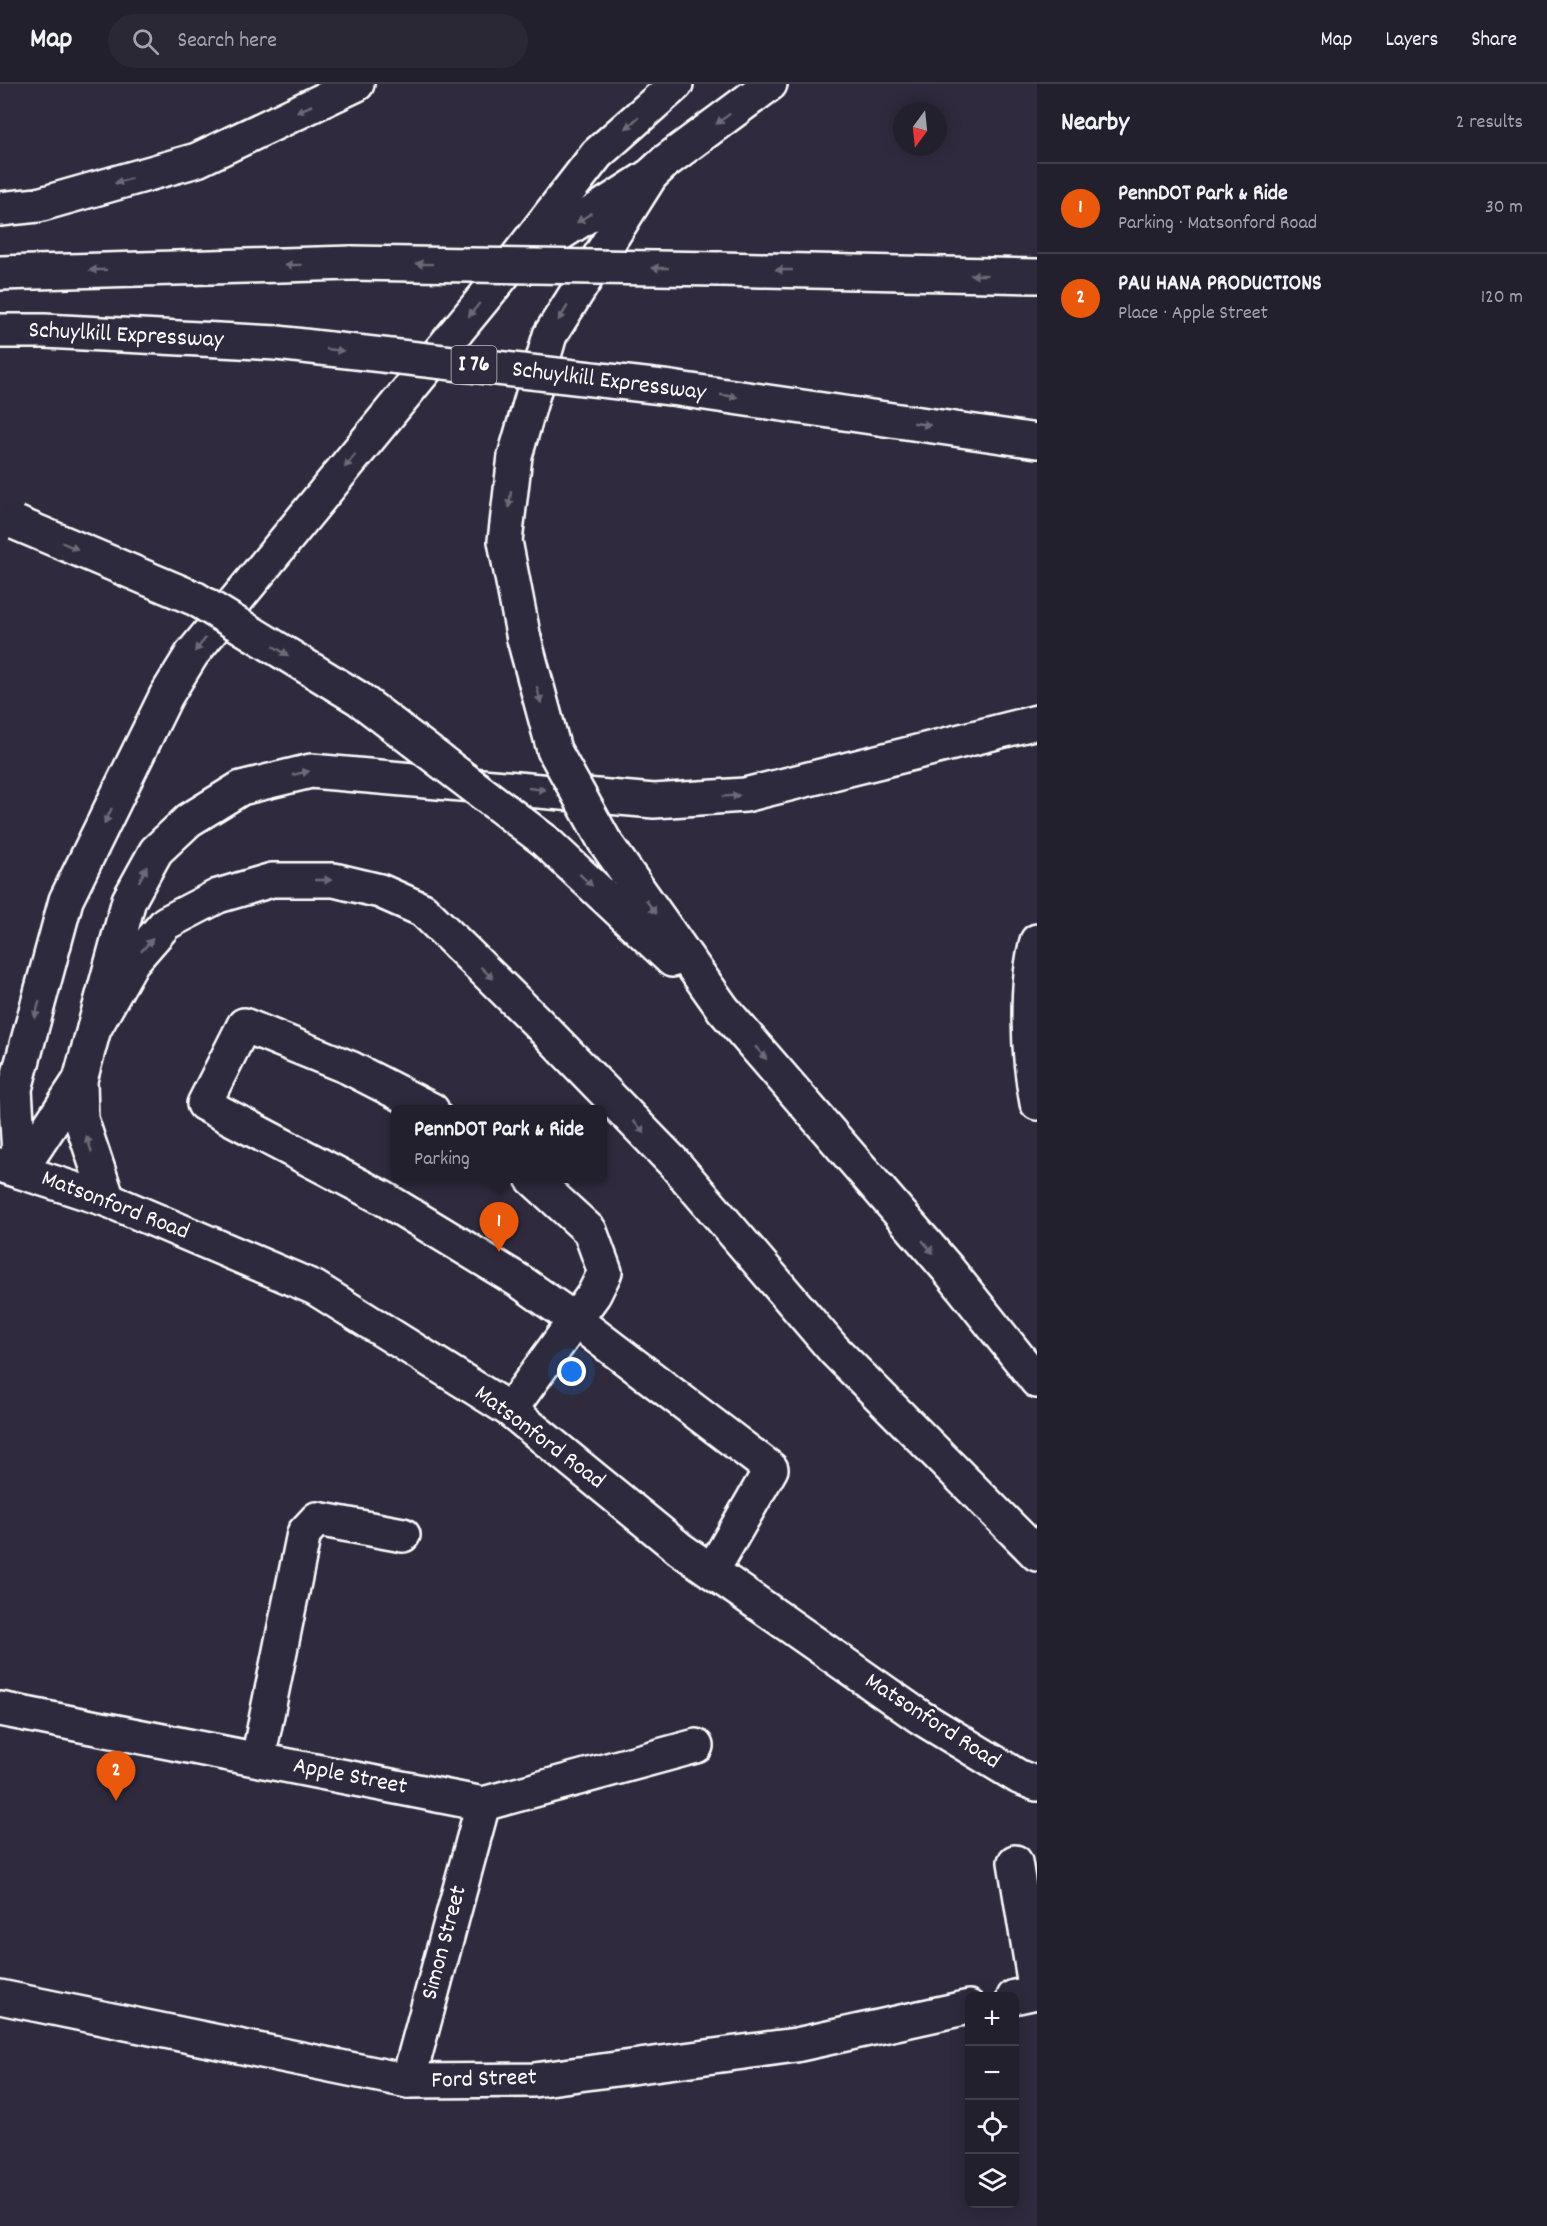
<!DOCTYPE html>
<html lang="en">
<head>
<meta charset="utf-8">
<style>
	:root { --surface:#23202e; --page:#2b2836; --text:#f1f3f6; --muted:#a3a3aa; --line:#403e4a; --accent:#ea580c }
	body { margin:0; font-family:Dekko,sans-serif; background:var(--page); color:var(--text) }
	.controls { position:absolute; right:18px; bottom:18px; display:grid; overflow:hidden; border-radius:9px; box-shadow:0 3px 15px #0003 }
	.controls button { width:54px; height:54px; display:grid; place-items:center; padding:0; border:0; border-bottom:2px solid var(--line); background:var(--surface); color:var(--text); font:30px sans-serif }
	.compass { position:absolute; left:893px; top:18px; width:54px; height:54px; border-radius:50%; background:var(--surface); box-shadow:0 3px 15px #0003; rotate:195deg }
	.you { position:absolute; left:572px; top:1288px; width:21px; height:21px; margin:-15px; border:4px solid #fff; border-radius:50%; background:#1a73e8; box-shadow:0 0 0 9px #1a73e833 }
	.badge { display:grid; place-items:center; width:39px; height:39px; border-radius:50%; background:var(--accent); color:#fff; font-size:20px; font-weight:700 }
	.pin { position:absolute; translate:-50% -50px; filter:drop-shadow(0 2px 3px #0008) }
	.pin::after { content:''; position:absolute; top:32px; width:21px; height:18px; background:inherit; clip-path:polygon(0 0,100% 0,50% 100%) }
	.popup { position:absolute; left:391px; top:1021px; width:216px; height:78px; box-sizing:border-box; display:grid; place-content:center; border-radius:9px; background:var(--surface); filter:drop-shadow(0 2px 4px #0005); font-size:20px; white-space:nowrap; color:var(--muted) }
	.popup b { font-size:22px; color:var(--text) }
	.popup::after { content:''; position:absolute; left:50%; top:100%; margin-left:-12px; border:12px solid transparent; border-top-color:var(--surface) }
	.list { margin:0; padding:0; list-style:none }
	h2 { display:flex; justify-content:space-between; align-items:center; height:78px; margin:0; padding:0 24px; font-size:26px }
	h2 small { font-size:20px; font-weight:400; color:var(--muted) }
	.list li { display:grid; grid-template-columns:39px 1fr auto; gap:18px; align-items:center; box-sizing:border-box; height:90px; padding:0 24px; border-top:2px solid var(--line) }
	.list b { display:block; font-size:22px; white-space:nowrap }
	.list p { margin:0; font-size:20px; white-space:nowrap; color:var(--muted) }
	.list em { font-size:20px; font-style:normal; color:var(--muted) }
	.icon { flex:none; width:33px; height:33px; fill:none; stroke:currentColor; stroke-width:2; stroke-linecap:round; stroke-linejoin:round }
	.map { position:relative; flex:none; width:1037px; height:2142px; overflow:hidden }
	header { display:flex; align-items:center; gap:36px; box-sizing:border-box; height:84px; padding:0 30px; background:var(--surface); border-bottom:2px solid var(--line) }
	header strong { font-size:28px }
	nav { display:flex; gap:33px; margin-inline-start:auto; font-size:21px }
	.search { width:420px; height:54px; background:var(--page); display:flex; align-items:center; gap:15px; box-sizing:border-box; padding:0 21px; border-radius:33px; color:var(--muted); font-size:22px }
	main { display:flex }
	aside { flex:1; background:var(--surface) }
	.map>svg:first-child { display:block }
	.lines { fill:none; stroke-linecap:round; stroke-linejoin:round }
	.minor-casing { stroke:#fff; stroke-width:38 }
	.major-casing { stroke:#fff; stroke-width:38 }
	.highway-casing { stroke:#fff; stroke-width:38 }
	.minor { stroke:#2f2a3d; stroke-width:33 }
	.major { stroke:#2f2a3d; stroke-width:33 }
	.highway { stroke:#2f2a3d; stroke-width:33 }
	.highway-bridge-casing { stroke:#fff; stroke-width:38; stroke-linecap:butt }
	.highway-bridge { stroke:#2f2a3d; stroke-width:33 }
	.oneway { fill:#6d6a77 }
	.labels { text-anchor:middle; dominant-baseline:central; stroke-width:5; stroke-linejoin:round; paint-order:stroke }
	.shield { fill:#2f2a3d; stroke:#c1bfc5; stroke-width:1.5 }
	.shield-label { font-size:22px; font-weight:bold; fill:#fff }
	.street-label { font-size:24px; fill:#fff; stroke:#2f2a3d }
</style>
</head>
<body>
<header>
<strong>Map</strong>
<div class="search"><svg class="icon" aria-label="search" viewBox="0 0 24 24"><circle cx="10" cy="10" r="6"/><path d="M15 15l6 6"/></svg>Search here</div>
<nav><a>Map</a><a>Layers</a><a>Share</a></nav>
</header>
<main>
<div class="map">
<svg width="1037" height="2142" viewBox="0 0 1037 2142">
	<rect width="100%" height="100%" fill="#2f2a3d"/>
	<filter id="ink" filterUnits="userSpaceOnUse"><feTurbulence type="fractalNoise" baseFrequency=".0167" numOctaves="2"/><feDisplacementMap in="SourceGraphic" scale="12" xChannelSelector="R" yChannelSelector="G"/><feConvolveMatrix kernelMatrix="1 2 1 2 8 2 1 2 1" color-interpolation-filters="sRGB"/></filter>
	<g filter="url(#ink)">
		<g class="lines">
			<defs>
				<g id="minor">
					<polyline points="432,1026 350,984 244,941 204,1020 383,1114 521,1198 575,1236 771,1385 712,1487"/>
					<polyline points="510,1326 594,1210 605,1188 590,1147 532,1094"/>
					<polyline points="0,1625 483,1720 696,1662"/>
					<polyline points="258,1675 304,1449 317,1435 403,1451"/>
					<polyline points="1015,1778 1036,1908"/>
					<polyline points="408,1997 483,1720"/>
				</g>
				<g id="major">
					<polyline points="0,1081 108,1116 315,1204 510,1326 680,1465 920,1633 1019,1693 1037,1700"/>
					<polyline points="0,1913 408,1997 534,1996 796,1961 969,1923"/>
					<polyline points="1014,1913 1037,1908"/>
				</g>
				<g id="highway">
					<polyline points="0,125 38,121 197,76 357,0"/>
					<polyline points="533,167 651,91 666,77 770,0"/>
					<polyline points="719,185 1037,192"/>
					<polyline points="0,189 352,179"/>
					<polyline points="0,247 44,247 277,259"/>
					<polyline points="671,304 1037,357"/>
					<polyline points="524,555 505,457 515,372 550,251 651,91"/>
					<polyline points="544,756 672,876"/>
					<polyline points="605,758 723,925 947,1184 1037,1297"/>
					<path d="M1037,857C1025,902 1028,973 1037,1019"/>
					<polyline points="94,945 132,878 166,839 218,812 272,796 334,796 380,807 423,826 537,938 674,1079 834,1266 1037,1470"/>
					<polyline points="20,1087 15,1005 66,816 166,612 192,570 511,181 597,70 676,0"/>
					<polyline points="20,1087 80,996"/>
					<polyline points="108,1116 81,1035 80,996 129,816 156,767 189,736 241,704 311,687 654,717 745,711 1037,638"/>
				</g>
			</defs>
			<!-- minor casing -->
			<use href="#minor" class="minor-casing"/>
			<!-- major casing -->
			<use href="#major" class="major-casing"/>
			<!-- highway casing -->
			<use href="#highway" class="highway-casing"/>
			<!-- minor -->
			<use href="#minor" class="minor"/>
			<!-- major -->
			<use href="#major" class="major"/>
			<!-- highway -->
			<use href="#highway" class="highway"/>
			<defs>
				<g id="highway-bridge">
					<polyline points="352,179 719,185"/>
					<polyline points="277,259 671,304"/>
					<polyline points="16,439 196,515 358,614 544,756"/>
					<polyline points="524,555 554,666 605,758"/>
				</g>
			</defs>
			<!-- highway-bridge casing -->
			<use href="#highway-bridge" class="highway-bridge-casing"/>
			<!-- highway-bridge -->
			<use href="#highway-bridge" class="highway-bridge"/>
		</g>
		<!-- one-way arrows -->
		<defs><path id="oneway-solid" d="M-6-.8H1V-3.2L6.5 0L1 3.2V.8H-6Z" transform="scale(1.5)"/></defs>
		<g class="oneway">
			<use href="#oneway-solid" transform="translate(304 25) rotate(155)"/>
			<use href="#oneway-solid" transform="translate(723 35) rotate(143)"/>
			<use href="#oneway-solid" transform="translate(632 39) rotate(138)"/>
			<use href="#oneway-solid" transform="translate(123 97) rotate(164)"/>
			<use href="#oneway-solid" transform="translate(584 134) rotate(147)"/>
			<use href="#oneway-solid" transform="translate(424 180) rotate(-179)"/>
			<use href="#oneway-solid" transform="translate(293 181) rotate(179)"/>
			<use href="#oneway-solid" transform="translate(660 184) rotate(-179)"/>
			<use href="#oneway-solid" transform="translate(98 186) rotate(179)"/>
			<use href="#oneway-solid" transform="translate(784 186) rotate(-179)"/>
			<use href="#oneway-solid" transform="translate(979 191) rotate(-179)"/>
			<use href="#oneway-solid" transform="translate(474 226) rotate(129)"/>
			<use href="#oneway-solid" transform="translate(563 229) rotate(122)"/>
			<use href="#oneway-solid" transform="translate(335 266) rotate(6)"/>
			<use href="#oneway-solid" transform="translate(729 312) rotate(8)"/>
			<use href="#oneway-solid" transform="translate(922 340) rotate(8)"/>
			<use href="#oneway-solid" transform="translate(350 377) rotate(129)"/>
			<use href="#oneway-solid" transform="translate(510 415) rotate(97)"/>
			<use href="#oneway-solid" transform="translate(70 462) rotate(23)"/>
			<use href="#oneway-solid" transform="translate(200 561) rotate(129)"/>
			<use href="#oneway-solid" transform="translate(281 567) rotate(32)"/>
			<use href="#oneway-solid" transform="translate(539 611) rotate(75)"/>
			<use href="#oneway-solid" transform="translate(301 689) rotate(-13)"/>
			<use href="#oneway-solid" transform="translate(537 705) rotate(6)"/>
			<use href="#oneway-solid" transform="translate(731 712) rotate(-4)"/>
			<use href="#oneway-solid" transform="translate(108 732) rotate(116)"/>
			<use href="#oneway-solid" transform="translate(143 790) rotate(-62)"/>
			<use href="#oneway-solid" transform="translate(323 796)"/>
			<use href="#oneway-solid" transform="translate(586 796) rotate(43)"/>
			<use href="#oneway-solid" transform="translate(651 823) rotate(55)"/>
			<use href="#oneway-solid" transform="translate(147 861) rotate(-48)"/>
			<use href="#oneway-solid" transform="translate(487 889) rotate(44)"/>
			<use href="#oneway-solid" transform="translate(37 926) rotate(105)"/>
			<use href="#oneway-solid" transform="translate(761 969) rotate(49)"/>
			<use href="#oneway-solid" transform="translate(639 1043) rotate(46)"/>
			<use href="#oneway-solid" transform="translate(89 1060) rotate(-109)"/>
			<use href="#oneway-solid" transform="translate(928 1163) rotate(49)"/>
		</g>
	</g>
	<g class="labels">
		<!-- shield labels -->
		<rect class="shield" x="451.5" y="262" width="45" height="38" rx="4.5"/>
		<g class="shield-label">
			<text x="474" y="281">I 76</text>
		</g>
		<!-- street labels -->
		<g class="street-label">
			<text transform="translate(126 252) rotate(3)">Schuylkill Expressway</text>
			<text transform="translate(609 298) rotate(7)">Schuylkill Expressway</text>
			<text transform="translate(115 1122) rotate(21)">Matsonford Road</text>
			<text transform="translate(539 1354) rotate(37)">Matsonford Road</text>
			<text transform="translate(932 1638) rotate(33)">Matsonford Road</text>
			<text transform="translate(350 1693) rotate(11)">Apple Street</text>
			<text transform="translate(445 1859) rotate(-75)">Simon Street</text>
			<text transform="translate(484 1996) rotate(-2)">Ford Street</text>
		</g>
	</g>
</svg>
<div class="controls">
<button>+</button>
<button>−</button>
<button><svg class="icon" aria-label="locate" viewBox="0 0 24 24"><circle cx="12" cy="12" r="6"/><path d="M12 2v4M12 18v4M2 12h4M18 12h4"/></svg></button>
<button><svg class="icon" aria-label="layers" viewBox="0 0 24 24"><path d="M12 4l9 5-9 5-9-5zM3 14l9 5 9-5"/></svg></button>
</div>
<svg class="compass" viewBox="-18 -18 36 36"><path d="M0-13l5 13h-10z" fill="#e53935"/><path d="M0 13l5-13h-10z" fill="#a3a3aa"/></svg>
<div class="you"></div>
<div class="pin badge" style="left:499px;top:1168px">1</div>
<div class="popup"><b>PennDOT Park &amp; Ride</b>Parking</div>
<div class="pin badge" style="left:116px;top:1717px">2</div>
</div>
<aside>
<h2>Nearby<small>2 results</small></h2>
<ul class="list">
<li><span class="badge">1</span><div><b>PennDOT Park &amp; Ride</b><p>Parking · Matsonford Road</p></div><em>30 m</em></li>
<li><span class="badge">2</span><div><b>PAU HANA PRODUCTIONS</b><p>Place · Apple Street</p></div><em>120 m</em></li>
</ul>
</aside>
</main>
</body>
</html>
